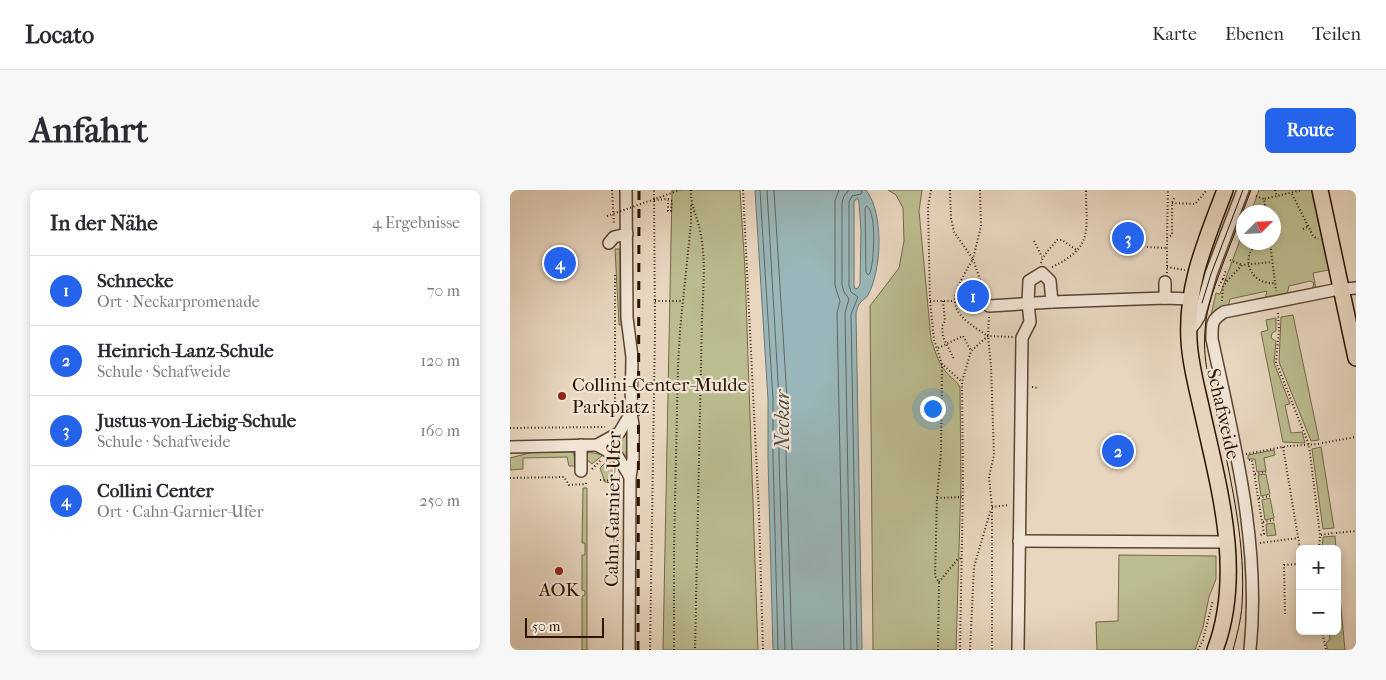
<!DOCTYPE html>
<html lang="de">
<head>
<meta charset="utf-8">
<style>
	:root { --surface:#fff; --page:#f7f7f7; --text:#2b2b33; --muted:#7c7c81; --line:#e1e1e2; --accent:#2563eb }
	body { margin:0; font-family:"IM FELL French Canon",serif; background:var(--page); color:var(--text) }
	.controls { position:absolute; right:15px; bottom:15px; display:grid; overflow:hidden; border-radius:8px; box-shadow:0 2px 8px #0003 }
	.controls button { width:45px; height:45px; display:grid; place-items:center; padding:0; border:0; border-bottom:1px solid var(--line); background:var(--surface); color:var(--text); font:25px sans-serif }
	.compass { position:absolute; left:726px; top:15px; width:45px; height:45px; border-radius:50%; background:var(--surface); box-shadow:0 2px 8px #0003; rotate:66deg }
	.scale { position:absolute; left:15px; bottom:12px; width:79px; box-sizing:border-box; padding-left:5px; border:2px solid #2c1401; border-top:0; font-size:14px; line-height:18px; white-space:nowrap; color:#2c1401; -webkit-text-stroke:4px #f0e4d5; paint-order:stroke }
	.you { position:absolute; left:422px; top:218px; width:18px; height:18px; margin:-12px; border:4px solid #fff; border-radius:50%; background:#1a73e8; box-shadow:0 0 0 8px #1a73e833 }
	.badge { display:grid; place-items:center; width:32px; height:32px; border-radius:50%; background:var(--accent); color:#fff; font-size:16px; font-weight:700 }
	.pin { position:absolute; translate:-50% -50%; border:2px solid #fff; box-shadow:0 1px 5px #0006 }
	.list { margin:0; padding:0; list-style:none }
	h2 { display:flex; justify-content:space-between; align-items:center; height:65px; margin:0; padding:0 20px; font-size:21px }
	h2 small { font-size:16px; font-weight:400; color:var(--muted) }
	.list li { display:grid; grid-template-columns:32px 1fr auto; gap:15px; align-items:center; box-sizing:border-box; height:70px; padding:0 20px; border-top:1px solid var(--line) }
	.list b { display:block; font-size:19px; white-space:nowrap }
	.list p { margin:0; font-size:16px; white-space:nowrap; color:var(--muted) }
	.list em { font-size:16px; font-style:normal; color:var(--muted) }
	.map { position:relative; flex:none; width:846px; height:460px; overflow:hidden; border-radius:8px }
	header { display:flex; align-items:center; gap:30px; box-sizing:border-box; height:70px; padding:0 25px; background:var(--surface); border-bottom:1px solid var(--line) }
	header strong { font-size:24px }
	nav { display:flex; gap:28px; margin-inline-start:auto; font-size:18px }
	.intro { display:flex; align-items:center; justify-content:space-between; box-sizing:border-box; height:120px; padding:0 30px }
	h1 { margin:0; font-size:35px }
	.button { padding:12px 22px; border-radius:8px; background:var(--accent); color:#fff; font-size:18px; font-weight:700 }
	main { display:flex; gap:30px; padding:0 30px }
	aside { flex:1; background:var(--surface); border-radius:8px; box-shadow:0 2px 8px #0003 }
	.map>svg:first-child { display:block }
	.green { fill:#bbbc8f; stroke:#746848 }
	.water { fill:#99b7ba; stroke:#6d7670; fill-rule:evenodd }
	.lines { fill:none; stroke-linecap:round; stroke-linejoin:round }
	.shore { stroke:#62665e; stroke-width:1 }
	.minor-casing { stroke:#5b4430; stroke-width:14 }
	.major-casing { stroke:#2c1401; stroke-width:18 }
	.path { stroke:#2c1401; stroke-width:2; stroke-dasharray:1 2.5; stroke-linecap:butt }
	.minor { stroke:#f0e4d5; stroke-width:11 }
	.major { stroke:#e8d6bf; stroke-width:15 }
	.tram { stroke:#2c1401; stroke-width:1 }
	.rail { stroke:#2c1401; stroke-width:3; stroke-dasharray:9 9; stroke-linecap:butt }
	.path-bridge { stroke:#2c1401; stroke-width:2; stroke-dasharray:1 2.5; stroke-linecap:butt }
	.poi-dot { fill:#8f2418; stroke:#f0e4d5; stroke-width:2 }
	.labels { text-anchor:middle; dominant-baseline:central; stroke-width:4.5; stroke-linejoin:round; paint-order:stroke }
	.poi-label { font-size:19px; fill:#2c1401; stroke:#f0e4d5; text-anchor:start }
	.street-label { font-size:19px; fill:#2c1401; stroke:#f0e4d5 }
	.water-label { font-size:20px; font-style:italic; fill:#524d42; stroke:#f0e4d5 }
</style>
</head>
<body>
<header>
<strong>Locato</strong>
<nav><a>Karte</a><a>Ebenen</a><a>Teilen</a></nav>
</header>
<div class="intro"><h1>Anfahrt</h1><a class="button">Route</a></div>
<main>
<aside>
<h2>In der Nähe<small>4 Ergebnisse</small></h2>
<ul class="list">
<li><span class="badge">1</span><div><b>Schnecke</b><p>Ort · Neckarpromenade</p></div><em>70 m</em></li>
<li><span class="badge">2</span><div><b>Heinrich-Lanz-Schule</b><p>Schule · Schafweide</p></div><em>120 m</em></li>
<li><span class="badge">3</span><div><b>Justus-von-Liebig-Schule</b><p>Schule · Schafweide</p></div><em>160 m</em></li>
<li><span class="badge">4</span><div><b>Collini Center</b><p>Ort · Cahn-Garnier-Ufer</p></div><em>250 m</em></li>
</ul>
</aside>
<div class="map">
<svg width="846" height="460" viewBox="0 0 846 460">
	<rect width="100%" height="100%" fill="#e8d6bf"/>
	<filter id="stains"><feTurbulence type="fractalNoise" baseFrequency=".004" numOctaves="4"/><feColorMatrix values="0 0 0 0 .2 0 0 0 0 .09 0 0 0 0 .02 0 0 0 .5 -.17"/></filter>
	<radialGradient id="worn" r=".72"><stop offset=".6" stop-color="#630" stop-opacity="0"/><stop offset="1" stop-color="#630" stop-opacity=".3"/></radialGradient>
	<!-- green -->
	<g class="green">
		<polygon points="162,0 230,0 235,79 248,460 153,460"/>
		<path d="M378,0H412L409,21L421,149C425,160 428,173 436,182C441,188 446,190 450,197L451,293L446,460H363L360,116L389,78L394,51L393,18L386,5Z"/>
		<polygon points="749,0 806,0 824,79 803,83 806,99 802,100 804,93 800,91 779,96 777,105 755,109 757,101 720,109 718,117 701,125 706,103 710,104 733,42 734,52 764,52 764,22 741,22"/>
		<polygon points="105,59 110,59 110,122 113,125 114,135 109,135"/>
		<polygon points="783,125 809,250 801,251 769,172 771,127"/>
		<polygon points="766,128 766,141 762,143 761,148 766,151 764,173 780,214 775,215 781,243 792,242 795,253 773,252 751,142 758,140 756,130"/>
		<polygon points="116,241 117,243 116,270 104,261 105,252"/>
		<polygon points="811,257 824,338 813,339 802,259"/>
		<polygon points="764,260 765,265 754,268 756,281 747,282 745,269 738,269 738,265"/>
		<polygon points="23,262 63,262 66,273 64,276 59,276 57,267 13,268 13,279 0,280 0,268"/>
		<polygon points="79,262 93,265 82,274 77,270 77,265"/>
		<polygon points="99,269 105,290 106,359 104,359 102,293 95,292 90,278"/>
		<polygon points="756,284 760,304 751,306 748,285"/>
		<polygon points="73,298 77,298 77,460 72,460 72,406 75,405 75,401 72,400 72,365 75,365 75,353 72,353"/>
		<polygon points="760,308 764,328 755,330 752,310"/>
		<polygon points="764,333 766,345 757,346 756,334"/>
		<polygon points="825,346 826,359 812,359 813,347"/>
		<polygon points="609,365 706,366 706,389 699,407 693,437 685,460 587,460 586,432 608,431"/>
		<polygon points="827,375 835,460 818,460 816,453 820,450 819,441 827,441"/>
	</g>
	<!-- water -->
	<path class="water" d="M245,0H356C374,23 372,79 358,105C357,108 353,109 350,113C348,115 347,120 346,123L352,460H263L258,268V209ZM346,9H348L349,13L351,40L350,94L348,98L345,99L344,95V12Z"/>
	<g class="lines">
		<!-- shore -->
		<g class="shore">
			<polyline points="250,0 263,209 263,268 268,460"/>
			<polyline points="257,0 269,209 269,268 275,460"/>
			<polyline points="264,0 277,208 276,268 282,460"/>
			<polyline points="329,0 325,11 325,96 330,111 327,123 334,460"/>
			<polyline points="339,0 334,6 332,12 332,95 334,102 339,109 335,123 341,460"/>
			<path d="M357,16C367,23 364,71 360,83L358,85L356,82L355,19Z"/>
			<polyline points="347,460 341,124 348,107 341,102 339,95 339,12 342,6 351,4 352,0"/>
		</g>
		<defs>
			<g id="minor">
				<polyline points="116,0 117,128 122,167 121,223 123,235 123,269 120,287 119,460"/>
				<polyline points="99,53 104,47 117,44"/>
				<polyline points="655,108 655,92"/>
				<polyline points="479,116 542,112 655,108 680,109"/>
				<polyline points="679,141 686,132 689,127 701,84 733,0"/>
				<polyline points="71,255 71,281"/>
				<polyline points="87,255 108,267 120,287"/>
				<polyline points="0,257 87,255 109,243 121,223"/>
				<polyline points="509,351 716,352"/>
				<polyline points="508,460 512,148 520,132 518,113 519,91 532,83 540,91 542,112"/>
				<path d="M740,460C751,354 724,252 702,149C702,134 701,130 714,122L824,100L846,98"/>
			</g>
			<g id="major">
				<polyline points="810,0 846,168"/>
				<path d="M705,460C734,383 709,298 692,221C687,198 680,174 679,150C676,94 696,51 715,0"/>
			</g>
		</defs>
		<!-- minor casing -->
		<use href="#minor" class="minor-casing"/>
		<!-- major casing -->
		<use href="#major" class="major-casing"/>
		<!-- path -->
		<g class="path">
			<polyline points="102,0 104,35"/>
			<path d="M181,0C180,16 189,30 191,46C196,73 193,101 192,128L185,460"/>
			<polyline points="233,0 249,324 253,460"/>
			<polyline points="421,0 418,17 420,111 424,150 432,174 452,192"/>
			<path d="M440,0L441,28L444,42L463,69C439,110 434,119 478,146"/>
			<polyline points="470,0 471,36 463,69 476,107"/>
			<polyline points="765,0 767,7"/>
			<polyline points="782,4 803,46 808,49"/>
			<polyline points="746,6 754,9"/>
			<polyline points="144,10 158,9 162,11 161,21 158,21 158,10"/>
			<polyline points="662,13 685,14 697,0"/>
			<polyline points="756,22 754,9 792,0"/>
			<polyline points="793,39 799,36"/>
			<polyline points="657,48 658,0"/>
			<polyline points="524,51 532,67"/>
			<path d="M750,52C728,65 740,95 764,93"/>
			<polyline points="760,52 766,101"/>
			<polyline points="637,57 657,58"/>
			<polyline points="720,70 732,75"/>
			<path d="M531,73C533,64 542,57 547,50H552L568,61"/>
			<path d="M542,77C584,57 576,41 576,0"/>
			<polyline points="657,77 675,80"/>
			<polyline points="657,83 657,48 662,45 662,13 665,6"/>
			<polyline points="105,85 105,228"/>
			<polyline points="713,89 716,80"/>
			<polyline points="709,96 713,89 716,90"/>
			<polyline points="145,111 173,111"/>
			<polyline points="420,111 444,111"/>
			<polyline points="433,111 435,131 432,136 433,147 444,169"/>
			<polyline points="712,111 713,97 717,91 732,75 762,72"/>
			<polyline points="768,123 769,140 766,172 799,255 810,345 809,359"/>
			<polyline points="479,127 478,146 481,176 484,265 479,287 482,317 482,460"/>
			<polyline points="428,158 453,146 461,161"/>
			<polyline points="522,197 529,198"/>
			<polyline points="0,238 95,237"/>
			<polyline points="812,253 846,247"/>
			<polyline points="780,256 809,254"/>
			<polyline points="773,257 790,359"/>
			<polyline points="736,264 778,256"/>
			<polyline points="739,270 742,270 754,344 749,345"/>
			<polyline points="82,279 91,270"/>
			<polyline points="745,284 756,282"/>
			<polyline points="0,288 54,287 59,295 76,294 77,291"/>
			<polyline points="90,290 108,291 107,391"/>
			<polyline points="427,308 452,307"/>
			<polyline points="749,308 760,306"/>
			<polyline points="482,317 499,315"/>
			<polyline points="753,332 764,330"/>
			<polyline points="826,343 846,341"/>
			<polyline points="811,345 823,343"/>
			<polyline points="750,353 788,348"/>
			<polyline points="429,392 447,370 451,368"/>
			<polyline points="775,424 774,375 790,374"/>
			<polyline points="812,441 816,460"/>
			<polyline points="140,460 145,139 144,0"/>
			<polyline points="164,460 164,359 168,177 170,140 181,33 181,14"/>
			<polyline points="428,460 429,392 425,386 427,308 431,261 432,174"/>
			<polyline points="450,460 453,294 452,192 461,161 478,146 503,147"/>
			<polyline points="460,460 464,377 481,319"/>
			<polyline points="688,460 693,450 703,410"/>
		</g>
		<!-- minor -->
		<use href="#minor" class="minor"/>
		<!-- major -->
		<use href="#major" class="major"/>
		<!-- tram -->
		<g class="tram">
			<polyline points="692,113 701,84 733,0"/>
			<path d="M723,460C727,445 731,430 732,415C736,356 722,296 710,238C703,207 692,173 695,141C696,116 706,94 714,71C723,48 732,24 741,0"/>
		</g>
		<!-- rail -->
		<polyline class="rail" points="128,460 129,0"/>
		<!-- path-bridge -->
		<polyline class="path-bridge" points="97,26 170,0"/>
	</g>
	<!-- markers -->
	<g class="poi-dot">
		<circle cx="52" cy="206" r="5"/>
		<circle cx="49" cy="381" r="5"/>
	</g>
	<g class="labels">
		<!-- poi labels -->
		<g class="poi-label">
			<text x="62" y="195">Collini-Center-Mulde<tspan x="62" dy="22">Parkplatz</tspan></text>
			<text x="49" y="400" text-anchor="middle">AOK</text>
		</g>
		<!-- street labels -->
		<g class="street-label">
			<text transform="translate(713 224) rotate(77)">Schafweide</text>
			<text transform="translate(103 319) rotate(-89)">Cahn-Garnier-Ufer</text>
		</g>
		<!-- water labels -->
		<g class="water-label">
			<text transform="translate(272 230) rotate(-90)">Neckar</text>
		</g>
	</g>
	<rect width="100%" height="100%" filter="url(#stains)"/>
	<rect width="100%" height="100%" fill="url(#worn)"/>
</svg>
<div class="controls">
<button>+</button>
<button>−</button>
</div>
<svg class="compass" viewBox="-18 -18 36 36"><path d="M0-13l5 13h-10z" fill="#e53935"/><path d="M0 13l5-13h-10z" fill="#7c7c81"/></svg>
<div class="scale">50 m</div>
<div class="you"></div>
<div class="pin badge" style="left:463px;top:106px">1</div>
<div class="pin badge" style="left:608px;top:261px">2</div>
<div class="pin badge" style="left:618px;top:48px">3</div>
<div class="pin badge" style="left:50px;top:73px">4</div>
</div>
</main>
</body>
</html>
